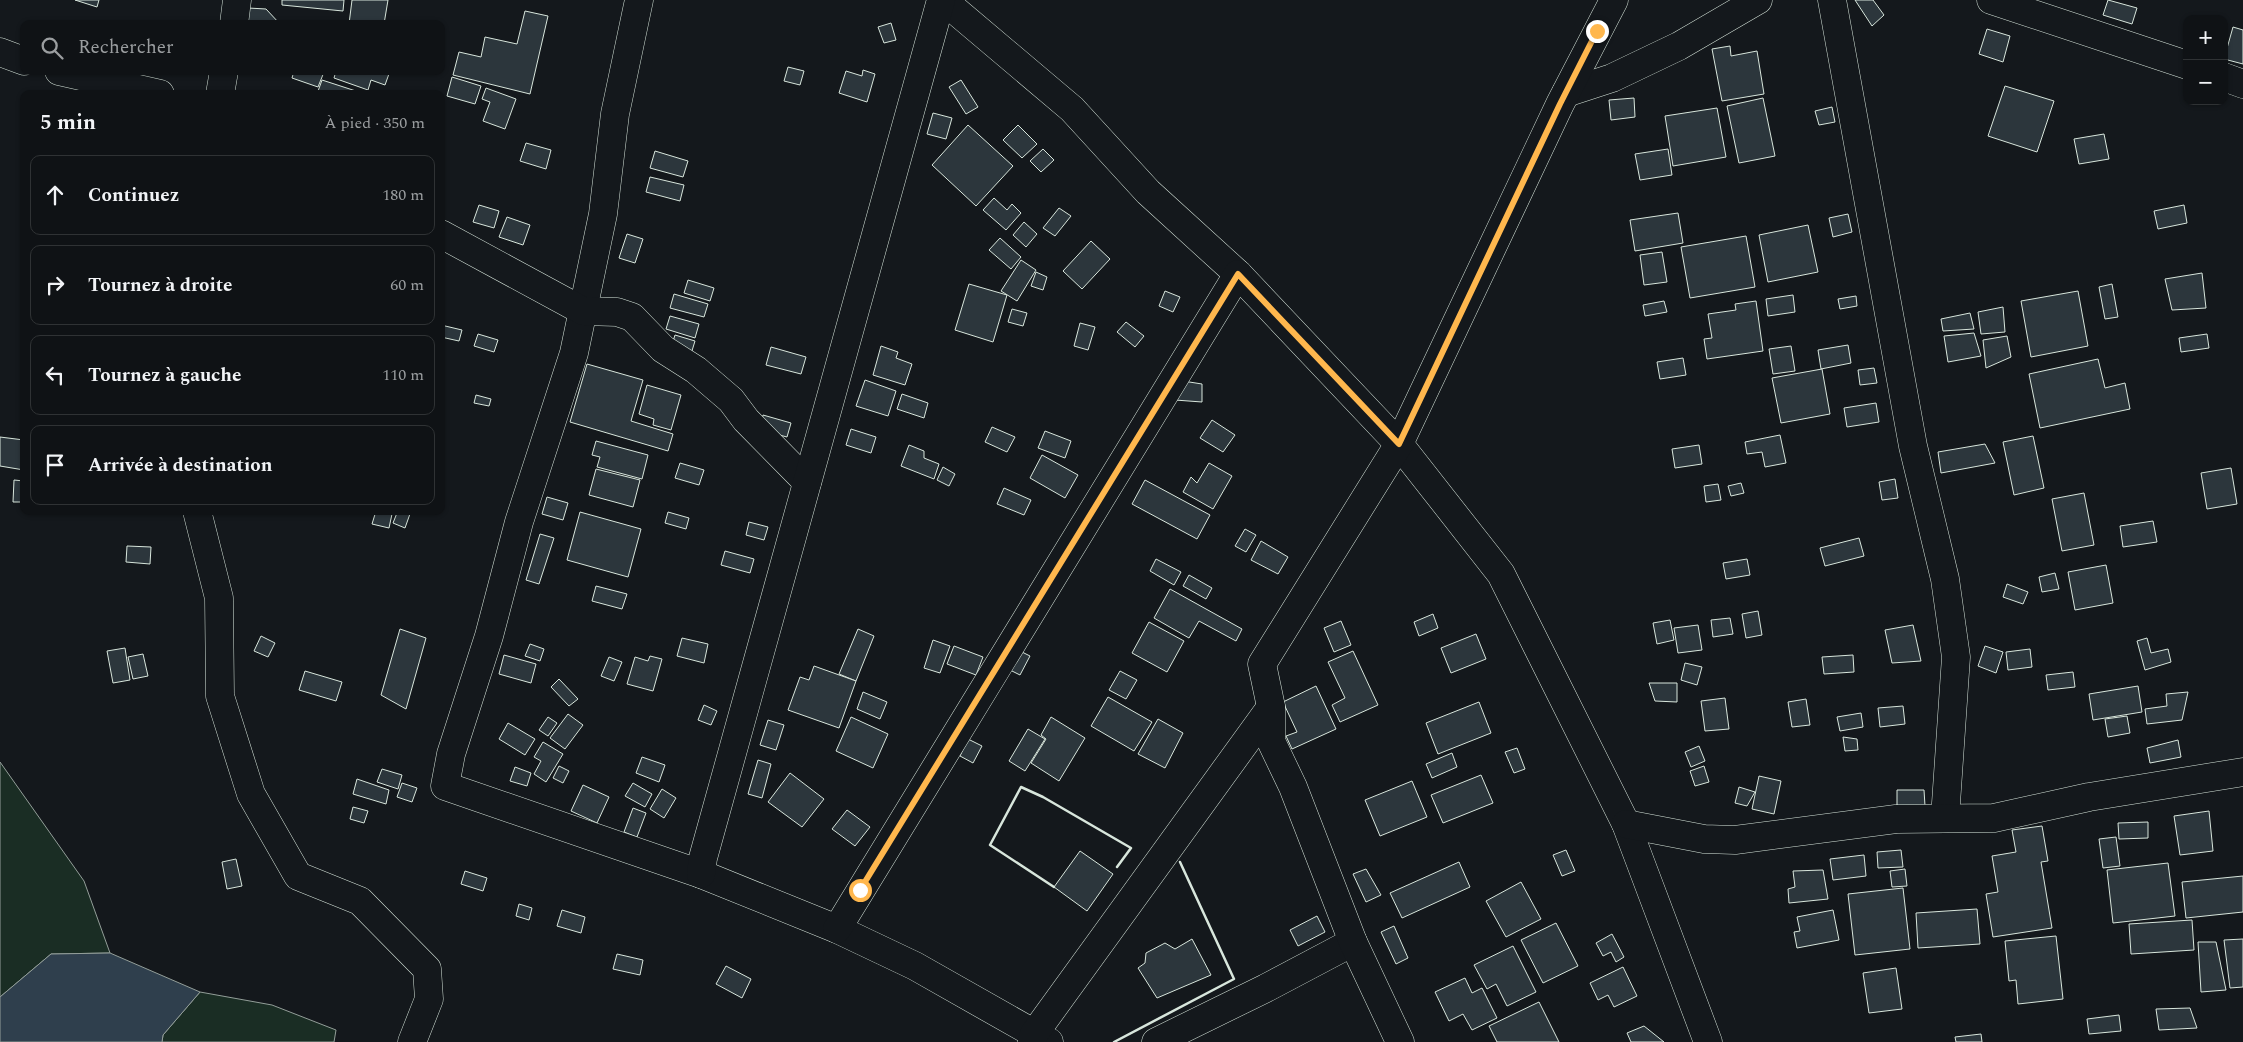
<!DOCTYPE html>
<html lang="fr">
<head>
<meta charset="utf-8">
<style>
	:root { --surface:#0f1215; --page:#181b1e; --text:#f1f3f6; --muted:#9b9ea0; --line:#2f3234 }
	body { margin:0; font-family:Spectral,serif; background:var(--page); color:var(--text) }
	.controls { position:absolute; right:15px; top:15px; display:grid; overflow:hidden; border-radius:10px; box-shadow:0 1px 4px #0004 }
	.controls button { width:45px; height:45px; display:grid; place-items:center; padding:0; border:0; border-bottom:1px solid var(--line); background:var(--surface); color:var(--text); font:25px sans-serif }
	.stop { position:absolute; width:15px; height:15px; margin:-11px; border:4px solid #ffb74d; border-radius:50%; background:#fff }
	.stop.end { background:#ffb74d; border-color:#fff; box-shadow:0 1px 5px #0008 }
	.list { margin:0; padding:0; list-style:none }
	h2 { display:flex; justify-content:space-between; align-items:center; height:65px; margin:0; padding:0 20px; font-size:21px }
	h2 small { font-size:16px; font-weight:400; color:var(--muted) }
	.list li { display:grid; grid-template-columns:32px 1fr auto; gap:15px; align-items:center; box-sizing:border-box; height:80px; margin:0 10px 10px; padding:0 10px; border:1px solid var(--line); border-radius:10px }
	.list b { display:block; font-size:19px; white-space:nowrap }
	.list em { font-size:16px; font-style:normal; color:var(--muted) }
	.icon { flex:none; width:28px; height:28px; fill:none; stroke:currentColor; stroke-width:2; stroke-linecap:round; stroke-linejoin:round }
	.map { position:relative; flex:none; width:2243px; height:1042px; overflow:hidden }
	.search { position:absolute; background:var(--surface); box-shadow:0 1px 4px #0004; left:20px; top:20px; width:425px; height:55px; display:flex; align-items:center; gap:12px; box-sizing:border-box; padding:0 18px; border-radius:10px; color:var(--muted); font-size:19px }
	.panel { position:absolute; background:var(--surface); box-shadow:0 1px 4px #0004; left:20px; top:90px; width:425px; height:425px; border-radius:10px }
	.map>svg:first-child { display:block }
	.green { fill:#1a2d24; stroke:#939e99 }
	.water { fill:#2f3f4d; stroke:#939e99 }
	.building { fill:#2c363c; stroke:#d8e6dc }
	.lines { fill:none; stroke-linecap:round; stroke-linejoin:round }
	.minor-casing { stroke:#d8e6dc; stroke-width:29 }
	.minor { stroke:#14181c; stroke-width:28 }
	.wall { stroke:#d8e6dc; stroke-width:2.5 }
	.route { stroke:#ffb74d; stroke-width:6 }
</style>
</head>
<body>
<div class="map">
<svg width="2243" height="1042" viewBox="0 0 2243 1042">
	<rect width="100%" height="100%" fill="#14181c"/>
	<!-- green -->
	<g class="green">
		<polygon points="0,762 84,881 110,953 51,954 0,997"/>
		<polygon points="200,992 272,1005 336,1030 334,1042 162,1042 163,1035"/>
	</g>
	<!-- water -->
	<polygon class="water" points="110,953 200,992 163,1035 162,1042 0,1042 0,997 51,954"/>
	<!-- building -->
	<g class="building">
		<polygon points="75,0 99,0 97,7"/>
		<polygon points="282,0 344,0 343,11 282,5"/>
		<polygon points="352,0 388,0 384,24 349,24"/>
		<polygon points="1855,0 1873,0 1884,15 1872,26"/>
		<polygon points="2108,0 2137,8 2132,24 2103,15"/>
		<polygon points="248,8 266,9 280,24 247,24"/>
		<polygon points="525,11 548,16 530,94 453,75 459,52 481,57 485,37 517,44"/>
		<polygon points="891,23 896,40 884,43 878,27"/>
		<polygon points="2233,27 2243,30 2243,64 2224,59"/>
		<polygon points="1987,29 2010,36 2003,62 1979,54"/>
		<polygon points="1730,46 1731,56 1757,51 1764,94 1722,101 1712,49"/>
		<polygon points="788,67 804,71 800,85 784,81"/>
		<polygon points="863,70 875,74 867,102 839,93 846,71 862,76"/>
		<polygon points="294,71 322,71 324,72 318,87 292,78"/>
		<polygon points="336,71 390,71 385,85 371,80 368,90 334,78"/>
		<polygon points="452,77 481,86 475,104 447,96"/>
		<polygon points="322,80 362,93 362,94 317,94"/>
		<polygon points="961,80 978,107 966,114 949,87"/>
		<polygon points="2005,86 2054,101 2037,152 1988,136"/>
		<polygon points="486,88 516,99 505,129 483,121 490,102 482,99"/>
		<polygon points="1634,98 1635,117 1611,120 1609,100"/>
		<polygon points="1763,98 1775,156 1739,163 1727,106"/>
		<polygon points="1832,107 1835,122 1819,125 1815,111"/>
		<polygon points="1717,108 1726,157 1673,166 1665,116"/>
		<polygon points="933,113 952,118 946,139 927,134"/>
		<polygon points="968,125 1013,166 976,206 932,165"/>
		<polygon points="1018,125 1037,144 1022,158 1003,140"/>
		<polygon points="2104,134 2109,159 2079,164 2074,139"/>
		<polygon points="526,143 551,150 546,169 520,161"/>
		<polygon points="1043,149 1054,160 1041,172 1030,161"/>
		<polygon points="1668,149 1672,175 1640,180 1635,154"/>
		<polygon points="655,151 688,161 683,177 650,168"/>
		<polygon points="650,177 684,185 680,201 646,192"/>
		<polygon points="994,198 1007,210 1012,204 1021,213 1006,230 983,210"/>
		<polygon points="479,205 499,211 494,228 473,222"/>
		<polygon points="2184,205 2187,223 2158,229 2154,211"/>
		<polygon points="1059,208 1071,216 1055,236 1043,228"/>
		<polygon points="1678,213 1683,243 1635,251 1630,220"/>
		<polygon points="1848,214 1852,232 1833,237 1829,218"/>
		<polygon points="507,217 530,225 523,245 499,237"/>
		<polygon points="1024,222 1037,234 1026,247 1013,235"/>
		<polygon points="1808,225 1818,272 1768,282 1759,235"/>
		<polygon points="627,234 643,239 635,263 619,258"/>
		<polygon points="1746,236 1755,287 1690,298 1681,247"/>
		<polygon points="1000,238 1021,257 1011,269 989,250"/>
		<polygon points="1091,241 1110,259 1082,289 1063,271"/>
		<polygon points="1662,252 1667,282 1644,285 1640,255"/>
		<polygon points="1021,260 1036,270 1017,301 1001,291"/>
		<polygon points="1036,272 1047,277 1043,290 1031,286"/>
		<polygon points="2202,273 2206,308 2172,310 2165,279"/>
		<polygon points="688,280 714,288 710,301 684,293"/>
		<polygon points="969,284 1007,295 993,342 955,330"/>
		<polygon points="2112,284 2118,317 2105,319 2099,287"/>
		<polygon points="1165,291 1180,297 1173,312 1159,306"/>
		<polygon points="2078,291 2088,346 2031,357 2021,301"/>
		<polygon points="674,294 708,304 704,317 670,308"/>
		<polygon points="1793,295 1795,312 1768,316 1766,299"/>
		<polygon points="1856,296 1857,306 1840,309 1838,299"/>
		<polygon points="1664,301 1667,312 1645,316 1643,305"/>
		<polygon points="1756,301 1763,351 1707,359 1704,339 1712,338 1708,314 1736,310 1735,304"/>
		<polygon points="2003,307 2005,332 1981,334 1978,312"/>
		<polygon points="1012,309 1027,313 1023,326 1008,322"/>
		<polygon points="1970,313 1974,329 1943,331 1941,319"/>
		<polygon points="670,316 699,324 695,338 666,329"/>
		<polygon points="1126,322 1144,336 1135,347 1117,332"/>
		<polygon points="1080,323 1095,327 1088,350 1074,346"/>
		<polygon points="441,325 462,330 459,341 441,337"/>
		<polygon points="1974,333 1981,356 1948,362 1944,336"/>
		<polygon points="478,334 498,340 494,352 474,346"/>
		<polygon points="2207,334 2209,348 2181,352 2179,338"/>
		<polygon points="675,335 695,341 691,354 671,348"/>
		<polygon points="2007,336 2011,357 1986,368 1983,340"/>
		<polygon points="1848,345 1851,363 1821,369 1818,350"/>
		<polygon points="881,346 898,352 896,358 912,364 905,385 873,375"/>
		<polygon points="1791,346 1795,371 1773,374 1769,349"/>
		<polygon points="771,347 806,357 801,374 766,365"/>
		<polygon points="1683,358 1686,375 1660,379 1657,362"/>
		<polygon points="2098,359 2105,388 2125,383 2130,409 2040,428 2029,374"/>
		<polygon points="587,364 643,380 631,421 673,434 668,451 570,422"/>
		<polygon points="1874,368 1877,383 1860,385 1858,370"/>
		<polygon points="1822,369 1830,414 1781,423 1772,378"/>
		<polygon points="865,380 896,391 888,416 856,406"/>
		<polygon points="1183,381 1202,384 1202,402 1175,400"/>
		<polygon points="647,385 681,395 671,430 653,425 654,419 639,414"/>
		<polygon points="902,394 928,403 924,418 897,409"/>
		<polygon points="476,395 491,399 489,406 474,403"/>
		<polygon points="1876,403 1879,422 1847,427 1844,408"/>
		<polygon points="763,415 791,423 787,437 760,430"/>
		<polygon points="1212,420 1235,435 1223,452 1200,438"/>
		<polygon points="992,427 1015,437 1007,452 985,442"/>
		<polygon points="851,429 876,437 871,453 846,445"/>
		<polygon points="1045,431 1071,441 1065,458 1038,448"/>
		<polygon points="1780,435 1786,463 1765,467 1762,452 1747,454 1745,442"/>
		<polygon points="2033,436 2044,488 2014,495 2003,442"/>
		<polygon points="0,437 24,440 24,470 0,466"/>
		<polygon points="596,441 648,455 642,479 597,467 600,457 592,455"/>
		<polygon points="1985,444 1995,463 1941,473 1938,452"/>
		<polygon points="909,445 924,451 924,458 939,464 934,479 901,466"/>
		<polygon points="1699,445 1702,464 1675,468 1672,449"/>
		<polygon points="1042,455 1078,475 1065,498 1030,478"/>
		<polygon points="680,463 704,470 699,485 675,478"/>
		<polygon points="1209,463 1232,476 1213,509 1183,492 1191,477 1197,483"/>
		<polygon points="943,467 955,474 949,486 937,480"/>
		<polygon points="2231,468 2237,504 2207,509 2201,473"/>
		<polygon points="596,469 640,480 633,507 589,495"/>
		<polygon points="1895,479 1898,498 1882,500 1879,482"/>
		<polygon points="14,480 24,481 24,502 13,502"/>
		<polygon points="1145,480 1210,515 1197,539 1132,504"/>
		<polygon points="1741,483 1744,493 1731,496 1728,486"/>
		<polygon points="1718,484 1721,500 1706,502 1704,486"/>
		<polygon points="1004,488 1031,500 1024,515 997,504"/>
		<polygon points="2084,493 2094,545 2062,551 2052,499"/>
		<polygon points="547,497 568,503 563,520 542,514"/>
		<polygon points="376,511 392,514 389,528 372,524"/>
		<polygon points="392,511 411,511 405,528 393,523 397,513"/>
		<polygon points="580,512 641,529 628,577 567,560"/>
		<polygon points="668,512 689,518 686,529 665,523"/>
		<polygon points="2153,521 2157,542 2123,547 2120,526"/>
		<polygon points="749,522 768,527 764,540 746,535"/>
		<polygon points="1245,529 1256,535 1246,552 1235,546"/>
		<polygon points="540,534 554,538 539,584 526,580"/>
		<polygon points="1859,538 1864,556 1825,566 1820,548"/>
		<polygon points="1261,541 1288,557 1278,574 1251,560"/>
		<polygon points="127,546 151,547 150,564 126,562"/>
		<polygon points="725,551 754,559 750,573 721,565"/>
		<polygon points="1156,559 1181,572 1174,585 1150,571"/>
		<polygon points="1747,559 1750,575 1726,579 1723,563"/>
		<polygon points="2106,565 2113,603 2075,610 2068,572"/>
		<polygon points="2055,573 2059,589 2042,592 2039,577"/>
		<polygon points="1189,575 1212,588 1206,599 1183,586"/>
		<polygon points="2007,584 2028,592 2023,604 2003,597"/>
		<polygon points="596,586 627,594 622,609 592,601"/>
		<polygon points="1170,589 1242,629 1236,641 1199,621 1189,638 1154,618"/>
		<polygon points="1758,611 1762,635 1746,638 1742,614"/>
		<polygon points="1433,614 1438,628 1419,636 1414,622"/>
		<polygon points="1730,618 1733,634 1713,637 1711,620"/>
		<polygon points="1670,620 1674,640 1657,644 1653,623"/>
		<polygon points="1341,621 1351,645 1334,652 1324,628"/>
		<polygon points="1149,622 1184,641 1167,672 1132,653"/>
		<polygon points="1698,625 1702,650 1678,653 1674,628"/>
		<polygon points="1913,625 1921,661 1892,663 1885,630"/>
		<polygon points="400,629 426,638 406,709 381,695"/>
		<polygon points="858,629 874,636 856,681 839,674"/>
		<polygon points="1476,634 1486,659 1451,673 1441,648"/>
		<polygon points="261,636 275,643 268,657 254,651"/>
		<polygon points="682,638 708,644 704,663 677,656"/>
		<polygon points="2147,638 2151,653 2168,649 2171,662 2145,670 2137,641"/>
		<polygon points="933,640 950,646 940,673 924,668"/>
		<polygon points="530,644 544,649 540,661 525,656"/>
		<polygon points="954,646 983,657 976,675 947,664"/>
		<polygon points="1985,646 2003,652 1996,673 1978,666"/>
		<polygon points="125,648 130,680 113,683 107,651"/>
		<polygon points="2030,649 2032,667 2008,670 2006,652"/>
		<polygon points="1018,650 1030,656 1020,675 1008,669"/>
		<polygon points="1353,651 1378,705 1340,722 1332,705 1345,698 1328,662"/>
		<polygon points="143,654 148,676 133,679 128,657"/>
		<polygon points="504,655 536,664 531,683 499,674"/>
		<polygon points="1853,655 1854,672 1824,674 1822,657"/>
		<polygon points="650,656 662,659 653,691 627,684 635,657 648,661"/>
		<polygon points="609,657 622,662 614,681 601,676"/>
		<polygon points="1685,663 1702,667 1697,685 1681,680"/>
		<polygon points="814,666 856,681 839,728 788,710 800,677 809,680"/>
		<polygon points="305,671 342,682 336,701 299,690"/>
		<polygon points="1120,671 1137,680 1126,699 1109,690"/>
		<polygon points="2073,672 2075,687 2048,690 2046,675"/>
		<polygon points="559,679 578,699 569,706 551,687"/>
		<polygon points="1649,683 1677,683 1677,702 1655,701"/>
		<polygon points="1316,686 1336,729 1292,749 1286,736 1297,732 1283,702"/>
		<polygon points="2138,686 2142,712 2093,720 2089,694"/>
		<polygon points="863,692 887,702 880,719 857,709"/>
		<polygon points="2188,692 2182,720 2147,724 2145,709 2167,706 2166,694"/>
		<polygon points="1108,697 1152,722 1134,751 1091,726"/>
		<polygon points="1725,698 1729,729 1705,731 1701,701"/>
		<polygon points="1806,699 1810,725 1792,727 1788,702"/>
		<polygon points="1479,702 1491,733 1438,754 1426,723"/>
		<polygon points="704,705 717,711 711,725 698,720"/>
		<polygon points="1903,706 1905,724 1880,727 1878,708"/>
		<polygon points="1861,713 1863,727 1840,731 1837,717"/>
		<polygon points="568,714 583,725 565,749 550,738"/>
		<polygon points="2127,716 2130,733 2108,737 2105,719"/>
		<polygon points="548,717 557,723 548,736 539,730"/>
		<polygon points="851,717 888,734 873,768 836,751"/>
		<polygon points="1051,717 1085,738 1059,781 1031,763 1046,739 1041,735"/>
		<polygon points="1158,719 1183,733 1165,768 1138,754"/>
		<polygon points="768,720 784,725 776,750 760,745"/>
		<polygon points="508,723 535,739 525,755 499,739"/>
		<polygon points="1028,729 1045,739 1025,771 1009,761"/>
		<polygon points="1843,737 1857,739 1858,750 1845,751"/>
		<polygon points="968,739 982,746 973,763 960,756"/>
		<polygon points="2178,740 2181,757 2150,763 2147,748"/>
		<polygon points="543,742 563,754 546,782 534,774 541,761 534,757"/>
		<polygon points="1699,746 1705,761 1691,767 1685,752"/>
		<polygon points="1517,748 1525,769 1514,773 1505,752"/>
		<polygon points="1452,753 1457,767 1432,778 1426,764"/>
		<polygon points="642,757 665,765 659,782 636,773"/>
		<polygon points="758,760 771,764 762,798 748,794"/>
		<polygon points="559,766 569,771 563,783 553,778"/>
		<polygon points="1704,766 1709,782 1695,786 1690,771"/>
		<polygon points="515,767 531,773 527,786 510,781"/>
		<polygon points="382,769 402,775 398,789 377,782"/>
		<polygon points="790,773 824,799 802,827 768,802"/>
		<polygon points="1481,775 1493,803 1443,823 1431,795"/>
		<polygon points="1759,776 1781,781 1774,814 1752,809"/>
		<polygon points="357,779 389,790 386,804 353,794"/>
		<polygon points="1412,781 1427,817 1380,836 1365,800"/>
		<polygon points="402,783 417,788 412,802 397,797"/>
		<polygon points="633,783 652,794 645,807 625,796"/>
		<polygon points="583,785 609,797 597,823 571,811"/>
		<polygon points="1739,787 1755,792 1747,806 1735,803"/>
		<polygon points="662,789 676,798 664,818 650,809"/>
		<polygon points="1897,790 1924,790 1925,806 1897,807"/>
		<polygon points="353,807 368,811 364,823 350,819"/>
		<polygon points="633,808 646,813 637,837 624,832"/>
		<polygon points="847,810 870,827 855,846 832,829"/>
		<polygon points="2209,811 2213,851 2180,855 2174,816"/>
		<polygon points="2148,822 2148,838 2119,839 2118,823"/>
		<polygon points="2042,826 2048,861 2041,862 2052,928 1993,937 1986,894 1998,892 1992,856 2016,852 2012,830"/>
		<polygon points="2116,837 2120,866 2103,868 2099,839"/>
		<polygon points="1566,850 1575,871 1562,876 1553,855"/>
		<polygon points="1901,850 1903,867 1878,868 1877,852"/>
		<polygon points="1080,851 1113,874 1087,911 1054,887"/>
		<polygon points="1864,855 1866,876 1833,880 1830,859"/>
		<polygon points="236,859 242,886 227,889 222,862"/>
		<polygon points="1459,862 1470,887 1402,918 1390,893"/>
		<polygon points="2168,863 2175,916 2113,923 2107,870"/>
		<polygon points="1366,869 1381,895 1366,902 1353,874"/>
		<polygon points="1905,869 1907,886 1892,887 1890,871"/>
		<polygon points="1823,870 1828,899 1789,903 1788,889 1795,887 1793,871"/>
		<polygon points="465,871 487,878 483,891 461,884"/>
		<polygon points="2243,876 2243,912 2186,918 2182,882"/>
		<polygon points="1521,882 1541,919 1506,937 1486,901"/>
		<polygon points="1903,888 1910,949 1855,955 1848,894"/>
		<polygon points="519,904 532,908 529,920 516,916"/>
		<polygon points="1977,909 1980,944 1918,948 1916,913"/>
		<polygon points="562,910 585,917 581,933 557,926"/>
		<polygon points="1833,910 1839,940 1797,948 1794,932 1800,931 1797,917"/>
		<polygon points="1317,916 1325,932 1298,946 1290,930"/>
		<polygon points="2192,920 2194,950 2131,954 2129,924"/>
		<polygon points="1556,923 1578,966 1543,983 1521,940"/>
		<polygon points="1394,926 1408,958 1396,964 1381,932"/>
		<polygon points="1612,934 1624,957 1616,962 1611,952 1603,956 1596,943"/>
		<polygon points="2056,936 2063,999 2018,1004 2016,980 2009,981 2005,941"/>
		<polygon points="1192,939 1211,975 1157,998 1138,968 1145,963 1146,953 1165,943 1175,949"/>
		<polygon points="2243,939 2243,987 2230,988 2224,940"/>
		<polygon points="2198,942 2216,942 2226,990 2201,992"/>
		<polygon points="1513,946 1536,992 1507,1006 1496,984 1487,989 1474,965"/>
		<polygon points="617,954 643,960 640,975 613,969"/>
		<polygon points="726,966 751,979 742,998 716,984"/>
		<polygon points="1623,967 1637,996 1614,1007 1608,995 1598,1000 1590,983"/>
		<polygon points="1896,968 1902,1009 1869,1013 1863,973"/>
		<polygon points="1465,978 1472,993 1482,988 1497,1018 1472,1030 1463,1014 1449,1021 1435,992"/>
		<polygon points="1539,1002 1559,1042 1497,1042 1489,1026"/>
		<polygon points="2190,1008 2197,1028 2159,1030 2156,1009"/>
		<polygon points="2119,1015 2121,1031 2089,1034 2087,1019"/>
		<polygon points="1644,1026 1664,1042 1631,1042 1627,1033"/>
		<polygon points="1981,1034 1982,1042 1956,1042 1955,1037"/>
	</g>
	<g class="lines">
		<defs>
			<g id="minor">
				<polyline points="639,0 615,114 603,214 574,353 519,522 489,636 451,754 445,786 701,874 837,929 915,966 1049,1042"/>
				<polyline points="943,0 1072,109 1148,192 1238,274 1399,444 1501,574 1626,824 1708,1042"/>
				<polyline points="1832,0 1913,446 1945,579 1956,657 1945,818"/>
				<polyline points="1991,0 2187,65"/>
				<polyline points="234,24 237,0"/>
				<polyline points="0,52 24,61"/>
				<polyline points="59,71 160,94"/>
				<polyline points="2224,77 2243,84"/>
				<polyline points="1566,93 1612,78 1679,46 1758,0"/>
				<polyline points="220,94 224,71"/>
				<polyline points="441,234 583,311 617,312 632,317 663,349 696,370 731,400 746,420 807,482"/>
				<polyline points="197,511 219,598 220,696 251,794 298,876 360,901 427,969 429,999 412,1042"/>
				<polyline points="1626,824 1704,839 1735,840 1896,819 1994,818 2089,797 2243,772"/>
				<polyline points="701,874 703,858 941,0"/>
				<polyline points="837,929 1238,274"/>
				<polyline points="1032,1042 1034,1034 1271,707"/>
				<polyline points="1156,1042 1266,988 1353,942"/>
				<polyline points="1400,1042 1353,942 1293,787 1271,741 1271,707 1262,664 1399,444 1560,104 1614,0"/>
			</g>
		</defs>
		<!-- minor casing -->
		<use href="#minor" class="minor-casing"/>
		<!-- minor -->
		<use href="#minor" class="minor"/>
		<!-- wall -->
		<g class="wall">
			<polyline points="1054,887 990,845 1021,787 1043,797 1131,848 1117,867"/>
			<polyline points="1114,1042 1234,979 1180,862"/>
		</g>
	</g>
	<g class="lines">
		<!-- route -->
		<polyline class="route" points="860,890 1238,274 1399,444 1560,104 1597,31"/>
	</g>
</svg>
<div class="controls">
<button>+</button>
<button>−</button>
</div>
<div class="stop" style="left:860px;top:890px"></div>
<div class="stop end" style="left:1597px;top:31px"></div>
<div class="search"><svg class="icon" aria-label="search" viewBox="0 0 24 24"><circle cx="10" cy="10" r="6"/><path d="M15 15l6 6"/></svg>Rechercher</div>
<section class="panel">
<h2>5 min<small>À pied · 350 m</small></h2>
<ul class="list">
<li><svg class="icon" aria-label="ahead" viewBox="0 0 24 24"><path d="M12 20V5M6 11l6-6 6 6"/></svg><div><b>Continuez</b></div><em>180 m</em></li>
<li><svg class="icon" aria-label="right" viewBox="0 0 24 24"><path d="M7 20v-9h11M14 6l5 5-5 5"/></svg><div><b>Tournez à droite</b></div><em>60 m</em></li>
<li><svg class="icon" aria-label="left" viewBox="0 0 24 24"><path d="M17 20v-9H6M10 6l-5 5 5 5"/></svg><div><b>Tournez à gauche</b></div><em>110 m</em></li>
<li><svg class="icon" aria-label="arrive" viewBox="0 0 24 24"><path d="M6 21V4h12l-3 4 3 4H6"/></svg><div><b>Arrivée à destination</b></div></li>
</ul>
</section>
</div>
</body>
</html>
